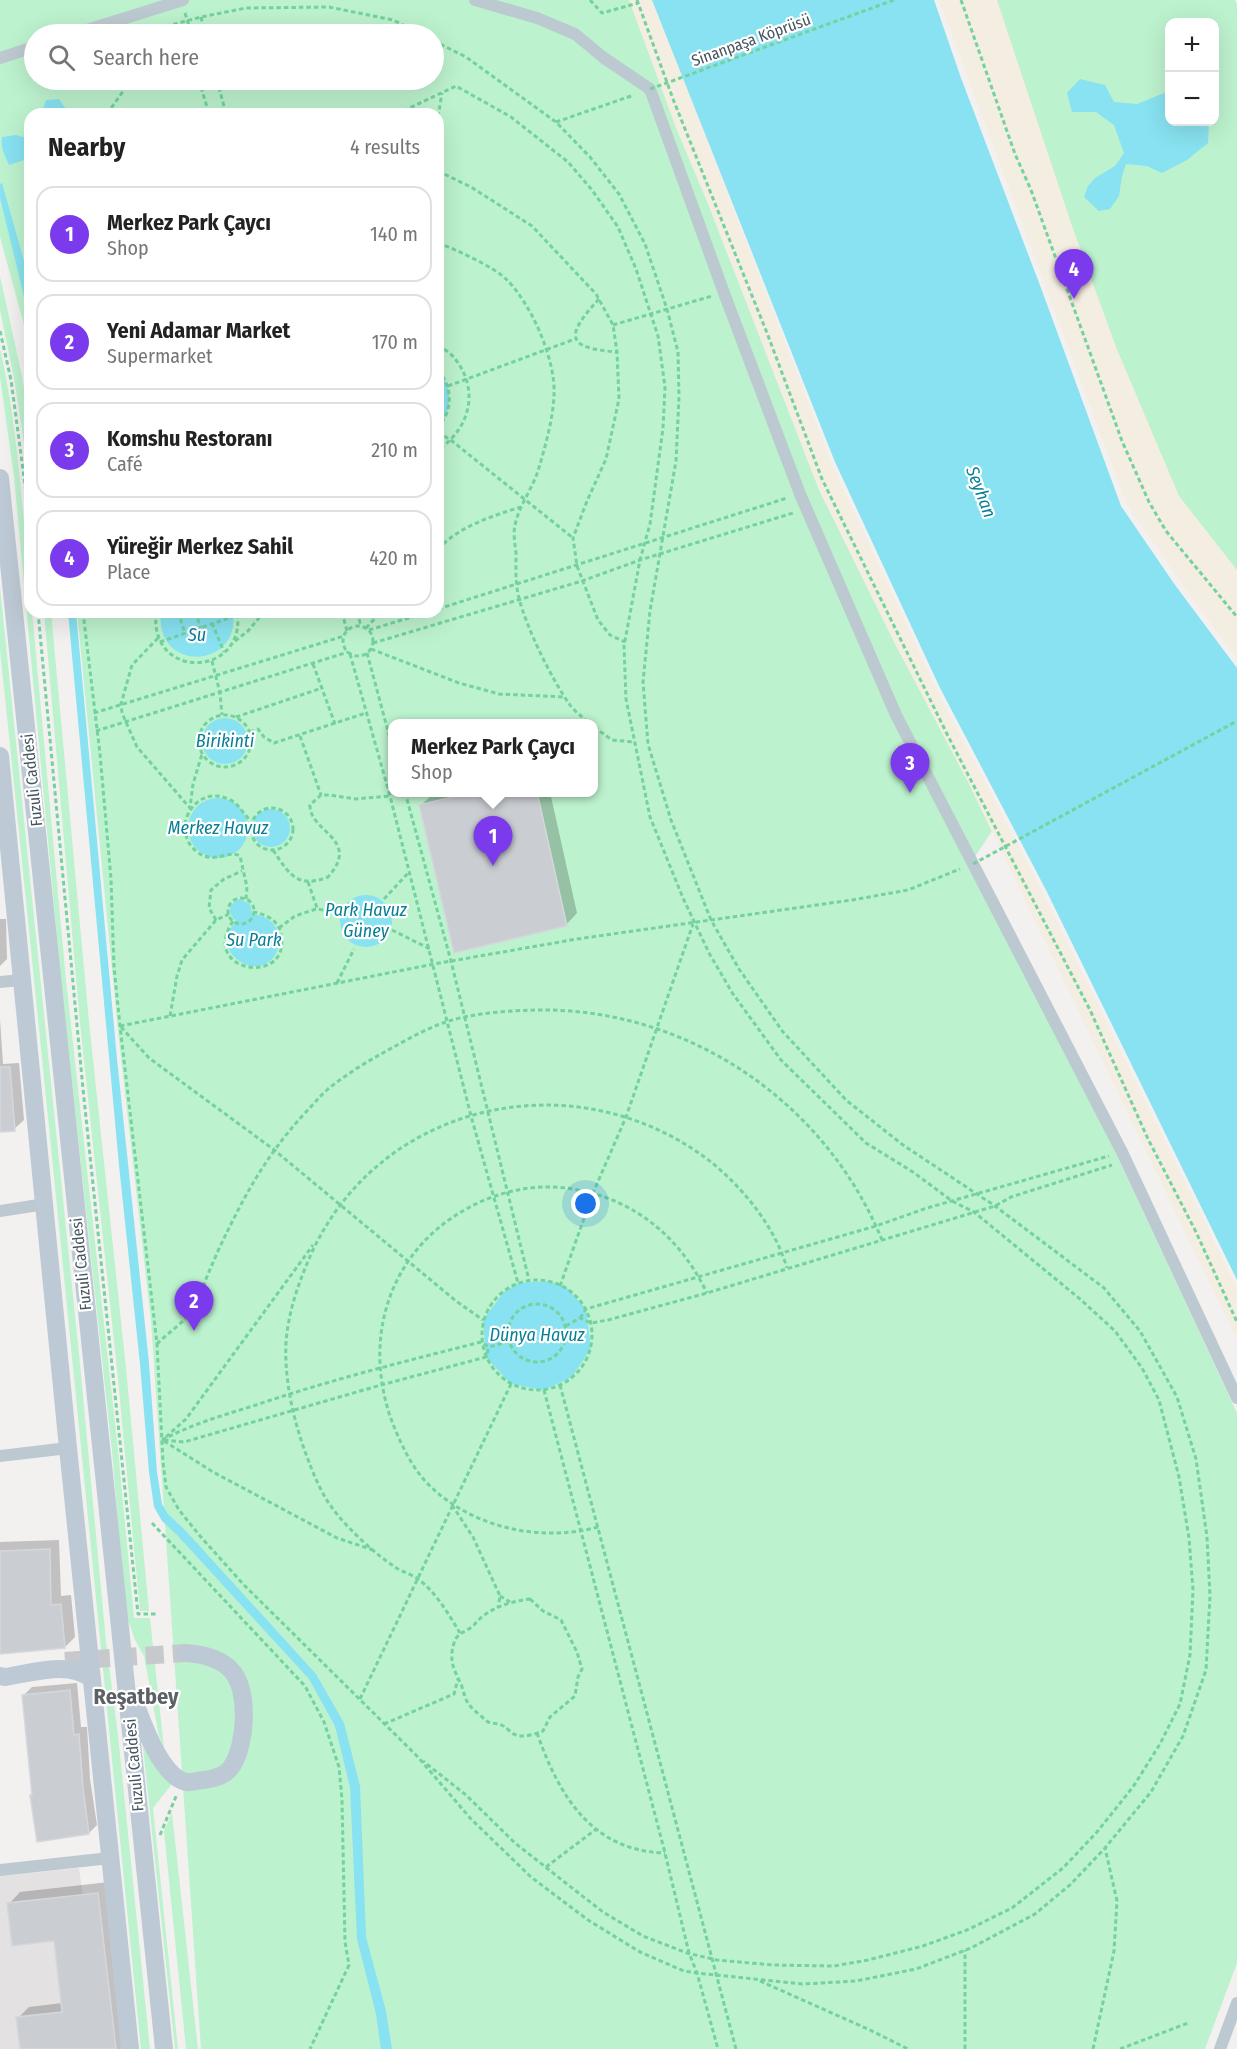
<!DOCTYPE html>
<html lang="en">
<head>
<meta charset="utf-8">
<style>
	:root { --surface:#fff; --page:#f6f6f6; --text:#222; --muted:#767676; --line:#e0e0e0; --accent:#7c3aed }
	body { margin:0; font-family:"Fira Sans Condensed",sans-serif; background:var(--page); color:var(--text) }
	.controls { position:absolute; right:18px; top:18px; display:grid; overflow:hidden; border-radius:12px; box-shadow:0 6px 24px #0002 }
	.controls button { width:54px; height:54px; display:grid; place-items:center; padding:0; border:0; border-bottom:2px solid var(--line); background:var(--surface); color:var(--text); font:30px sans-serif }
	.you { position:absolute; left:586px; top:1204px; width:21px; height:21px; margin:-15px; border:4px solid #fff; border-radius:50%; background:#1a73e8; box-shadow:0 0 0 9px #1a73e833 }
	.badge { display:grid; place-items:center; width:39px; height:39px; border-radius:50%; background:var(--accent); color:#fff; font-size:20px; font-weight:700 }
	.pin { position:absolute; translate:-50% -50px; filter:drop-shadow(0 2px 3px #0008) }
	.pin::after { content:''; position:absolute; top:32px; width:21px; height:18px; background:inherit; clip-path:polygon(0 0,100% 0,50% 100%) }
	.popup { position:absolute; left:388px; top:719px; width:210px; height:78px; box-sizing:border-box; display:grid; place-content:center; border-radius:12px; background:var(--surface); filter:drop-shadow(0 2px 4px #0005); font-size:20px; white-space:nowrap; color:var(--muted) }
	.popup b { font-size:22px; color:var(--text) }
	.popup::after { content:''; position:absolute; left:50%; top:100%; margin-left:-12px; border:12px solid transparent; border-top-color:var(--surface) }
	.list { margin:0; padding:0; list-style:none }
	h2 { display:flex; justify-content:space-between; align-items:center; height:78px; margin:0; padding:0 24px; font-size:26px }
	h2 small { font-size:20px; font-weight:400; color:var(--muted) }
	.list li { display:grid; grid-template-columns:39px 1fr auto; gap:18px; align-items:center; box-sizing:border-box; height:96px; margin:0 12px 12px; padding:0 12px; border:2px solid var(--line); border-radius:18px }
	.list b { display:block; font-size:22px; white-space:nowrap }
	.list p { margin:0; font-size:20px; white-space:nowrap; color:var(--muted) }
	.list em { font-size:20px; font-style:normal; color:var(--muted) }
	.icon { flex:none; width:33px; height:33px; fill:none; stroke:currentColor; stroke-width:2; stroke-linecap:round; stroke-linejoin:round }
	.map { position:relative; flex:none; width:1237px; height:2049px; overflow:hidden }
	.search { position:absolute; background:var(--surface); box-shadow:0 6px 24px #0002; left:24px; top:24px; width:420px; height:66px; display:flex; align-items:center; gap:15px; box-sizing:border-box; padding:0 21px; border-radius:33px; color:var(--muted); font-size:22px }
	.panel { position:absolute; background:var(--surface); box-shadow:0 6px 24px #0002; left:24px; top:108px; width:420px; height:510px; border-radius:18px }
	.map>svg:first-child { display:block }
	.education { fill:#e4e1e2 }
	.green { fill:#bdf2ce; fill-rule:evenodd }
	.sand { fill:#f4ede1 }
	.water { fill:#88e2f1 }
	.shadow { fill:#0003 }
	.building { fill:#caced3; stroke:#d4d7dc; stroke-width:1.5 }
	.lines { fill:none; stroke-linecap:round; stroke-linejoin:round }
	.secondary-tunnel { stroke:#c8c9cc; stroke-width:18; stroke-dasharray:18 9; stroke-linecap:butt }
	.path { stroke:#73d29d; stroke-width:3; stroke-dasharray:4.5 3; stroke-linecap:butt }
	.minor { stroke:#bdc9d0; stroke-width:12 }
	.secondary { stroke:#bdcad5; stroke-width:18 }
	.path-bridge { stroke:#73d29d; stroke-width:3; stroke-dasharray:4.5 3; stroke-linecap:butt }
	.labels { text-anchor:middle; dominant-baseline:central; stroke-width:4.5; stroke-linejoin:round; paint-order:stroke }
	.street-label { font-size:16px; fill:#47555f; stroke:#fff }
	.water-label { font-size:18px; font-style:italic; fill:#077f94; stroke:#fff }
	.district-label { font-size:22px; font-weight:bold; fill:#5c6166; stroke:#fff }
</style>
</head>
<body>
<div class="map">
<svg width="1237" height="2049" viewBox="0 0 1237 2049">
	<rect width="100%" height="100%" fill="#f3f0f0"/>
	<!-- education -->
	<polygon class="education" points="79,1868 104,2049 0,2049 0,1876"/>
	<!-- green -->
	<g class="green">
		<path d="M0,0H637L922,683L1000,819L968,867L1050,1018L1112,1145L1237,1413V1963L1205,2049H201L151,1321L119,1040L77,612H438V114H30V347L0,237ZM34,34H434V80H34ZM392,724H594V792H392Z"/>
		<path d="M982,0H1235L1237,5V590L1169,503ZM1170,22H1214V122H1170Z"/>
		<polygon points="0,276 22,376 30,426 30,482 14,378 0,310"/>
		<path d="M0,348C12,402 18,457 23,512C26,545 30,578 30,612H32L66,980L118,1450L134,1618H150L164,1748L159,1736L144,1656L135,1640L125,1611L112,1451L61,980L14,477L0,377Z"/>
		<path d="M0,587L80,1364L106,1642L118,1735L150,2049H141C94,1583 49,1116 0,650Z"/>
		<polygon points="44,612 51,612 89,1022 126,1368 149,1611 140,1611 117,1369 80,1023"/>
		<polygon points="140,1719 150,1759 172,1784 153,1808 178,2049 175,2049"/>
		<polygon points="172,1813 198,2049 186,2049 164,1831"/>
	</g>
	<!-- sand -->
	<g class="sand">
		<polygon points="629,0 653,0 832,464 937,690 1043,893 1237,1288 1237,1340 969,784 894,642 819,490 708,204 676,128"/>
		<polygon points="939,0 997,0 1072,226 1116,347 1179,496 1237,570 1237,659 1185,588 1126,503"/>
	</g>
	<!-- water -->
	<g class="water">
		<polygon points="652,0 934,0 961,78 1041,288 1121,506 1175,585 1237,668 1237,1280 1046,890 940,688 835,462"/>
		<polygon points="1080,79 1105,85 1114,102 1137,104 1169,91 1170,122 1209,122 1208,143 1187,160 1162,173 1147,166 1126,164 1122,176 1119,196 1110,209 1099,211 1084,197 1088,186 1095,178 1115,166 1124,153 1114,125 1096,112 1072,112 1067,93"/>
		<polygon points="59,99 66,109 64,112 68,114 41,114 46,100"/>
		<path d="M16,135L23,137L30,135V158L9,165C5,156 0,147 2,137Z"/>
		<polygon points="2,183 30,282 30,321 0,198 0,184"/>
		<path d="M438,370C453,387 453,411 438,427Z"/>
		<polygon points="68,612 76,612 117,1059 149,1363 157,1472 162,1504 168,1514 185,1530 316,1674 344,1723 360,1786 366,1937 386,2011 392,2049 381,2049 376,2014 357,1939 350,1787 335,1726 309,1679 178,1536 162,1521 154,1507 149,1472 140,1364 119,1165"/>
		<path d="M161,612H233C241,670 154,673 161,612Z"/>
		<circle cx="225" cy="741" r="23"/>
		<circle cx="218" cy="828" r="30"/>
		<circle cx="271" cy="828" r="19"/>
		<circle cx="366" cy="921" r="26"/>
		<path d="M240,899L250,904L252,914C263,915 273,920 278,931C280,937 280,943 278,949C264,988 205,953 236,921C227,914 228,903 240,899Z"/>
		<polygon points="549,1281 567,1288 586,1309 591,1348 572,1377 544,1390 511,1384 486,1357 483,1320 504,1292 518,1283"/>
	</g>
	<!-- shadow -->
	<g class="shadow">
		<polygon points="441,792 550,792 577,913 566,925 420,806 432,795"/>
		<polygon points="0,919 6,919 7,959 0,966"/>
		<polygon points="0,1019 3,1064 19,1063 24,1120 14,1129 0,1131"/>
		<polygon points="59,1540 61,1596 71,1595 75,1637 65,1647 0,1653 0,1542"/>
		<polygon points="77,1683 81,1727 87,1727 90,1779 97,1825 89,1833 34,1794 24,1695 32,1687"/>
		<polygon points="109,1882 127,2042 120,2049 21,2049 18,2018 29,2007 62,2003 55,1940 9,1904 20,1892"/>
	</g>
	<!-- building -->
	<g class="building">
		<polygon points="473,792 537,792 567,926 454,953 419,805"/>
		<polygon points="0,1067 10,1067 15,1131 0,1132"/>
		<polygon points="50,1549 51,1605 61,1604 65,1648 0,1654 0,1551"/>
		<polygon points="70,1690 74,1735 79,1734 83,1788 89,1834 37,1842 30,1795 32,1795 22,1695"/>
		<polygon points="98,1893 116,2049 20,2049 16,2017 62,2012 54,1941 12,1946 7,1903"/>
	</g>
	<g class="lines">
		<!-- secondary-tunnel -->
		<polyline class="secondary-tunnel" points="65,1661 185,1653"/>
		<!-- path -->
		<g class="path">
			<polyline points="590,0 602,13 638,3"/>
			<polyline points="637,0 673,99 767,333 822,479 948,736 1090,1010 1148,1139 1196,1232 1237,1322"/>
			<polyline points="961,0 1015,154 1031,190 1122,441 1149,502 1166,531 1237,617"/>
			<polyline points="185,13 189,26 187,34"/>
			<polyline points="201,17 205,34"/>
			<polyline points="137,34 201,17 246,8 329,7 393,20 421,34"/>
			<polyline points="199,80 209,114"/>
			<polyline points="217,80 226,114"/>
			<polyline points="107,114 131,80"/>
			<polyline points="397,114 456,86 511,117 568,162 592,190 618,227 636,269 658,336 665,387 663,428 650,524 640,560 624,646 626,699 650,817 683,898 709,953 733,994 781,1060 866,1143 913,1172 952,1201 974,1212 1080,1299 1115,1331 1142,1368 1159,1400 1179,1477 1189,1538 1193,1590 1190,1655 1180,1704 1160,1744 1133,1787 1097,1832 1063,1868 1012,1908 967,1930 923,1946 868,1960 834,1966 773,1965 717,1960 687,1953 643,1936 603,1912 567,1884 515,1843 466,1795 423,1761"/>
			<polyline points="438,117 442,93"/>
			<polyline points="556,122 634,95"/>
			<polyline points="438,171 471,187 532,226 596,294 613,325 617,352 619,399 606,459 587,501 573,538 577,566 598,620 610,635 625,642"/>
			<path d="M438,243C455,249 494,267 506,279C531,303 556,360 554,395C553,420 545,447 538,471C532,489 519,506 515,525C513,534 515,544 516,553C516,568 515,583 519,598C526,627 552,680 570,705C575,712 583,717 590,724"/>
			<path d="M599,299C566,335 564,348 617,352"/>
			<polyline points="613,325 712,296"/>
			<polyline points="0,331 11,380 30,522"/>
			<path d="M438,345C444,349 452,354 456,360C480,392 469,429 438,450"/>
			<path d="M438,370C453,387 453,411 438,427"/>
			<polyline points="448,386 575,339"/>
			<polyline points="438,432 452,441 573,538"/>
			<path d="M438,549C460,526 492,516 521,507"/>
			<polyline points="438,609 787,498"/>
			<polyline points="38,612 83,1089 138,1614 157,1614"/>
			<polyline points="83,612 100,754 111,879 114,967 120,1026 157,1344 163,1462 166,1487 179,1510 200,1536 244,1585 417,1756 471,1819 531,1877 588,1920 640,1952 684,1971 697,1973 802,1984 856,1981 916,1969 971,1948 1035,1914 1071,1884 1105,1848 1151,1792 1183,1736 1206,1670 1210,1596 1207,1537 1196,1459 1177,1397 1140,1331 1104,1288 995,1206 903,1145 846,1100 783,1032 739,969 711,920 671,820 648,744 643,682 650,611 676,461 679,397 678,352 667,309 645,244 619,194 590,157 556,122 466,57 434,41"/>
			<path d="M156,612C149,683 248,676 237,612"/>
			<polyline points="178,612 185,633"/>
			<polyline points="195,612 201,628"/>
			<polyline points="342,612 347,631"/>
			<polyline points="357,612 361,626"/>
			<polyline points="212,623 224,652"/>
			<circle cx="358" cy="641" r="15"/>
			<polyline points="366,628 381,612"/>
			<polyline points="369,630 428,612"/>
			<polyline points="158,638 132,665 121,704 122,713 137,747 190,808 193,784 202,754"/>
			<polyline points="235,641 248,631 264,612"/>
			<polyline points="160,642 246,612"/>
			<polyline points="373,643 582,581 640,560 793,513"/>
			<polyline points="371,649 459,683 499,694 565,697"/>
			<polyline points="367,653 392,746"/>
			<polyline points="350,654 390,796 471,1116 518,1283"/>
			<polyline points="212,661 220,693 222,715"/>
			<polyline points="313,664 335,724"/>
			<polyline points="94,713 344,636"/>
			<circle cx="225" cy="741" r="26"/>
			<polyline points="236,717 322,688"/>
			<polyline points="594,727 612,740 634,742"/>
			<polyline points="96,731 348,652"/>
			<polyline points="250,732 258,729 264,737 274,743 366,713"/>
			<polyline points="300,736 321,795"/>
			<polyline points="405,792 451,961 529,1280"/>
			<circle cx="272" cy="829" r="21"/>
			<path d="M273,850C289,874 297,889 328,877C362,839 309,832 310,805L321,795H330L355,799L390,796"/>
			<polyline points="308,882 317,908"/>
			<circle cx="241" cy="911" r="13"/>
			<path d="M246,899L247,887L240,856C227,849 214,866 196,851C169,828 196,784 228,799C239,803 243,814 251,821"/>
			<polyline points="384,899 409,872"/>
			<polyline points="216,920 209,908 211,890 224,879 242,871"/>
			<path d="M233,921C198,973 292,987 281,934C278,920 267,915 254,912"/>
			<polyline points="279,928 295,916 316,909 340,912"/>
			<polyline points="392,930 430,949"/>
			<polyline points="337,983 354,949"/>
			<polyline points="170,1016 177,976 182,960 216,920 229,914"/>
			<polyline points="120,1026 434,964 577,939 852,900 908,890 960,869"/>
			<polyline points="121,1027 149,1058 273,1149 456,1301 483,1320"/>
			<circle cx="537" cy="1335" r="55"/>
			<polyline points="560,1286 593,1193 626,1117 693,924"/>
			<circle cx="537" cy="1333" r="29"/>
			<polyline points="580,1318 586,1309 876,1226 927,1208 1109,1156"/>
			<polyline points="566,1326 580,1318 591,1323 608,1320 707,1293 995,1206 1011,1197 1112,1165"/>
			<path d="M157,1344C168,1333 184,1322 193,1310C197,1305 198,1298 201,1292C206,1278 212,1265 218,1251C243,1198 264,1158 304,1114C312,1106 319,1097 328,1089C344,1076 363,1064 381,1054C401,1043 421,1031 443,1023C471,1013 505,1011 535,1010C687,1007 825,1101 882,1240"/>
			<polyline points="560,1385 736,2049"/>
			<polyline points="544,1390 665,1853 689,1953 697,1973 718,2049"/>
			<polyline points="166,1437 186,1419 313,1245"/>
			<path d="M162,1440C192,1424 224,1415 256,1405C330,1380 406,1361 481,1342L489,1347L508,1342"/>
			<polyline points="164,1440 184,1442 381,1385 486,1357 489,1347"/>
			<polyline points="164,1441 213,1472 337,1538 373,1550"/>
			<polyline points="452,1505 473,1537 500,1596 498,1608"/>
			<polyline points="152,1523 305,1686 324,1722 339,1767 342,1800 345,1942 349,1965 310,2049"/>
			<path d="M598,1527C539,1543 469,1527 426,1482C414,1469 405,1452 398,1436C359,1351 383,1254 468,1208C501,1190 541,1182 578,1190C637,1201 681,1239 707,1293"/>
			<polyline points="500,1596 510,1602"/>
			<path d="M530,1599L543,1611L561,1620L577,1652L582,1669L578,1677L575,1696L550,1717L543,1731C535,1734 524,1738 516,1735C512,1734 508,1729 505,1727C499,1723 494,1724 488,1722C486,1721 473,1709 471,1707C464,1700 464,1690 460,1682C453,1668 449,1659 454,1643C457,1632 467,1632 474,1625C488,1608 508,1602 530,1599Z"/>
			<path d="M460,1633C449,1615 436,1592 418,1579C411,1574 402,1572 395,1567C375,1554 347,1528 333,1509C324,1498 314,1476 309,1462C295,1427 284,1382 286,1343C288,1312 299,1281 312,1252C384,1098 580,1060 711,1162C744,1189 775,1227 787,1268"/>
			<polyline points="360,1699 511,1384"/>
			<polyline points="384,1724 454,1694 458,1679"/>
			<path d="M537,1733C559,1796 592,1851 665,1853"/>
			<polyline points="160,1835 177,1794"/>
			<polyline points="546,1867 595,1830"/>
			<polyline points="760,1981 870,2030 908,2049"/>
			<polyline points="965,2049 965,1950"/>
			<polyline points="1093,2049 1114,1951 1117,1901 1105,1848"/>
			<polyline points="1120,2049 1188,2023"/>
		</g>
		<!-- minor -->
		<g class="minor">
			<polyline points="475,0 537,18 575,34 604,58 650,89 724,293 800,494 896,715 1122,1152 1237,1398"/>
			<polyline points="74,34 183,0"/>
			<polyline points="0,58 34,47"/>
			<polyline points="0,982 22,980"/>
			<polyline points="0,1211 45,1204"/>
			<polyline points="0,1456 68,1448"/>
			<polyline points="0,1870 110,1858"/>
			<polyline points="1220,2049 1237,2003"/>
		</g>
		<!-- secondary -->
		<g class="secondary">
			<polyline points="0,478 164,2049"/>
			<polyline points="0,756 68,1448 130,2049"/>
			<path d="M0,1676L5,1677C33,1673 68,1660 92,1679"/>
			<path d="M135,1703C143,1724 161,1776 186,1782C191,1783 199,1780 204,1780C214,1779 227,1775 232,1766C246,1745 250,1690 231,1670C219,1657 201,1654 185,1653"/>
		</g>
		<!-- path-bridge -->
		<g class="path-bridge">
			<polyline points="650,89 894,0"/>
			<polyline points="973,864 1237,721"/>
		</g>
	</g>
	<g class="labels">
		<!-- street labels -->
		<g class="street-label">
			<text transform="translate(751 40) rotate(-20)">Sinanpaşa Köprüsü</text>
			<text transform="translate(32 780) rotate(-96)">Fuzuli Caddesi</text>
			<text transform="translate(81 1264) rotate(-96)">Fuzuli Caddesi</text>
			<text transform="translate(134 1765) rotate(-95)">Fuzuli Caddesi</text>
		</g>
		<!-- water labels -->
		<g class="water-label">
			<text transform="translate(981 492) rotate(69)">Seyhan</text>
			<text x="197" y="635">Su</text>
			<text x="225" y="741">Birikinti</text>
			<text x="218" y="828">Merkez Havuz</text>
			<text x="366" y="910">Park Havuz<tspan x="366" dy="21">Güney</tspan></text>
			<text x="254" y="940">Su Park</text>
			<text x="537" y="1335">Dünya Havuz</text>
		</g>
		<!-- district labels -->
		<g class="district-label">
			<text x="136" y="1696">Reşatbey</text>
		</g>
	</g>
</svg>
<div class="controls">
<button>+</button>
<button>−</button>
</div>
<div class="you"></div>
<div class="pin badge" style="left:493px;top:866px">1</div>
<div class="popup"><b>Merkez Park Çaycı</b>Shop</div>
<div class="pin badge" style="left:194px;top:1331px">2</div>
<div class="pin badge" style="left:910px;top:793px">3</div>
<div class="pin badge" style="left:1074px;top:299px">4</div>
<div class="search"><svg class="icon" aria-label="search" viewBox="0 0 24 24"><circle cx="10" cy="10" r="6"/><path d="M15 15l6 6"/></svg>Search here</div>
<section class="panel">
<h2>Nearby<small>4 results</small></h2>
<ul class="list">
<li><span class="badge">1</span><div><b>Merkez Park Çaycı</b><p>Shop</p></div><em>140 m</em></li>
<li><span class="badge">2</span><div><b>Yeni Adamar Market</b><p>Supermarket</p></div><em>170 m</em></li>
<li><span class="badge">3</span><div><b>Komshu Restoranı</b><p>Café</p></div><em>210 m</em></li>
<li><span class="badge">4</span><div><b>Yüreğir Merkez Sahil</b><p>Place</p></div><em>420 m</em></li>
</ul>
</section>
</div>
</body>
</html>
